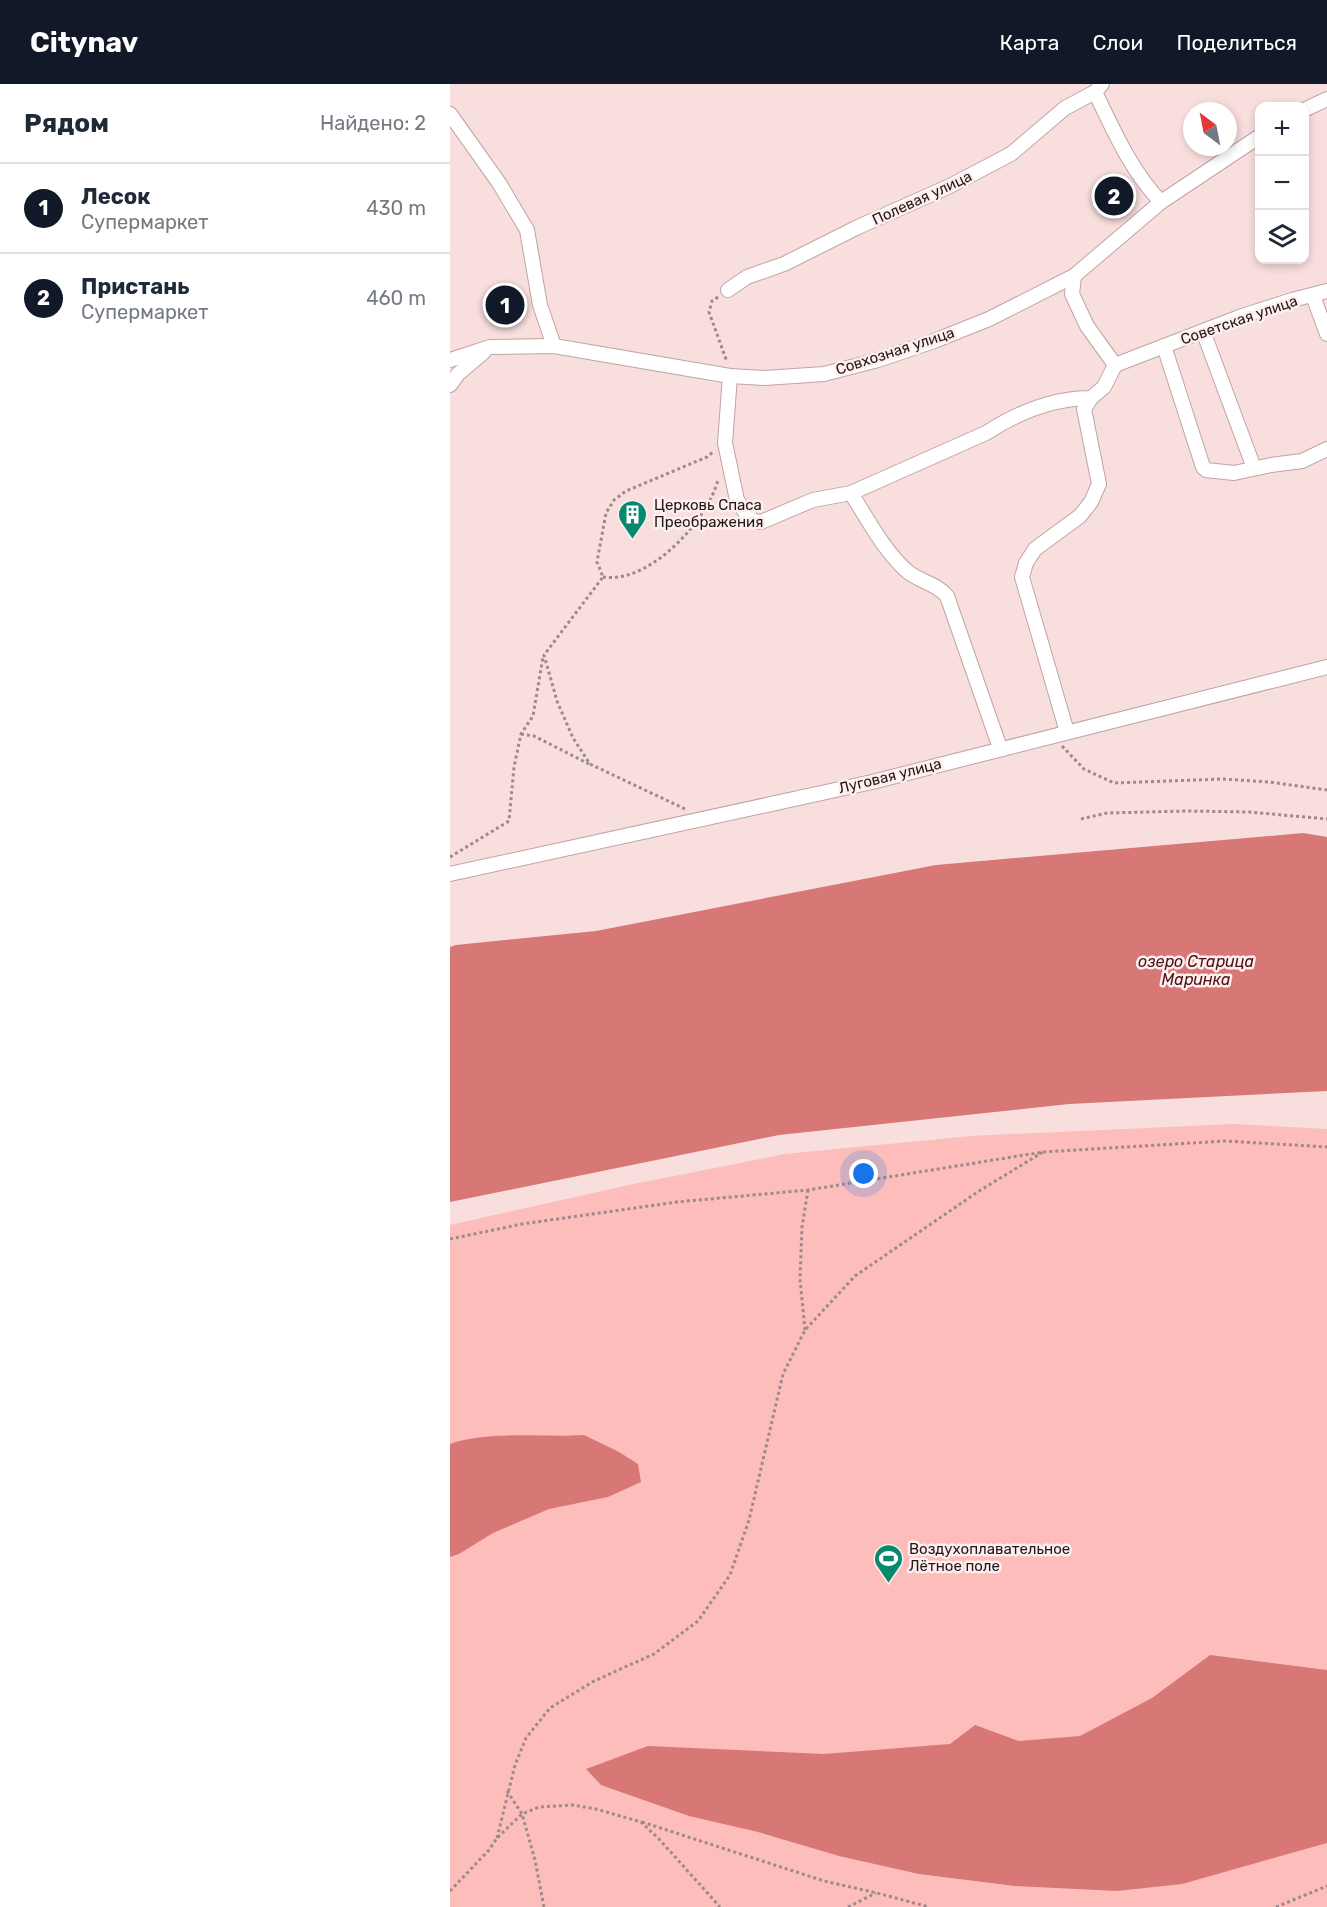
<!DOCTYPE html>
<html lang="ru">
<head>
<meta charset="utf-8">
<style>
	:root { --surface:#fff; --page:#f6f6f7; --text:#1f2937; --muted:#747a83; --line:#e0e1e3; --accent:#111827 }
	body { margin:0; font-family:Rubik,sans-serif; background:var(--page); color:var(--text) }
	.controls { position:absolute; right:18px; top:18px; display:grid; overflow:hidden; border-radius:12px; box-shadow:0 3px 9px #0003 }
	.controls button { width:54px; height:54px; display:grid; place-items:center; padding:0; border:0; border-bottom:2px solid var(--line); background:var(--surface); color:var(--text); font:30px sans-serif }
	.compass { position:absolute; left:733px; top:18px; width:54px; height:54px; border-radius:50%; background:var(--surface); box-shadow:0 3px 9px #0003; rotate:328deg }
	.you { position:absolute; left:414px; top:1090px; width:21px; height:21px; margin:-15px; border:4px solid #fff; border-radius:50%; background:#1a73e8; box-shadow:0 0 0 9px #1a73e833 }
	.badge { display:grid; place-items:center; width:39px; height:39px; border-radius:50%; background:var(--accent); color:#fff; font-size:20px; font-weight:700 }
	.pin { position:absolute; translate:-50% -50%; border:3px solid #fff; box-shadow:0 2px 6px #0006 }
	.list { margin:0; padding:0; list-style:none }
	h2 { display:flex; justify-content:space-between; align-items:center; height:78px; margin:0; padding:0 24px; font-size:26px }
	h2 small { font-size:20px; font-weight:400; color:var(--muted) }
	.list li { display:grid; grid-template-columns:39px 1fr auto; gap:18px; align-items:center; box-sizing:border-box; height:90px; padding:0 24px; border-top:2px solid var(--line) }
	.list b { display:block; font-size:22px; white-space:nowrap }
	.list p { margin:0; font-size:20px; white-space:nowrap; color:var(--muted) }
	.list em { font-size:20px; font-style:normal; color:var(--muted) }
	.icon { flex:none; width:33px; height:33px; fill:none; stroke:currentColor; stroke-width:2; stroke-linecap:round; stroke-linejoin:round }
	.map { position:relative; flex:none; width:877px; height:1823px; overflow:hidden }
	header { display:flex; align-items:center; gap:36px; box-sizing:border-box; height:84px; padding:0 30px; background:var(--accent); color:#fff }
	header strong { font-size:28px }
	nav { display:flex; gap:33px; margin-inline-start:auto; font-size:21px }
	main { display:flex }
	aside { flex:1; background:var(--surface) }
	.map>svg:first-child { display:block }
	.green { fill:#fcbdbb }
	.water { fill:#d77776 }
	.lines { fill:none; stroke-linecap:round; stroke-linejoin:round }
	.minor-casing { stroke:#bea5a4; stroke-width:16 }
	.path { stroke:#9d8a8a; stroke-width:3; stroke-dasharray:3 3; stroke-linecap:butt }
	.minor { stroke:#fff; stroke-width:14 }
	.labels { text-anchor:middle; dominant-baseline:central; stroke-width:5; stroke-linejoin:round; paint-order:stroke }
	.street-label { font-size:15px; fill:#201717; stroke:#feeeed }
	.poi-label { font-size:15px; fill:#201717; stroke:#feeeed; text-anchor:start }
	.water-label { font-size:16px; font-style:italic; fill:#4d1014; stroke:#feeeed }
</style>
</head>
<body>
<header>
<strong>Citynav</strong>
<nav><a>Карта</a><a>Слои</a><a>Поделиться</a></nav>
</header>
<main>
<aside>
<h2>Рядом<small>Найдено: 2</small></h2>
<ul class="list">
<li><span class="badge">1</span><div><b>Лесок</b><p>Супермаркет</p></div><em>430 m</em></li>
<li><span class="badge">2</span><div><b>Пристань</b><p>Супермаркет</p></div><em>460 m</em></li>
</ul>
</aside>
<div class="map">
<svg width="877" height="1823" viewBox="0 0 877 1823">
	<rect width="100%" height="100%" fill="#f8dedd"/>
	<!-- green -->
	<polygon class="green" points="784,1040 877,1045 877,1823 0,1823 0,1141 179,1101 335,1070 521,1052"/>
	<!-- water -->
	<g class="water">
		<polygon points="853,749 877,753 877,1007 619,1020 329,1051 0,1118 0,863 6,861 146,847 486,781"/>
		<path d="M134,1351L169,1368L188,1380L191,1398L158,1413L99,1425L43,1449L9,1470L0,1473V1360C39,1346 92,1354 134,1351Z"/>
		<polygon points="760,1571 877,1586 877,1759 732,1800 667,1807 565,1802 469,1790 389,1772 308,1748 239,1732 151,1701 136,1685 198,1662 374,1670 500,1660 525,1641 569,1657 630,1652 702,1614"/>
	</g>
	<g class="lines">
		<defs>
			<g id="minor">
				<path d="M645,8C664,47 681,87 711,118"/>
				<polyline points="854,26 877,15"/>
				<polyline points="0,30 49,99 77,146 90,221 104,262"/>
				<polyline points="624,192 622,210 637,242 665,281"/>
				<polyline points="278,206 297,193 334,180 408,143 500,102 561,70 615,24 645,8 652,0"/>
				<polyline points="863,212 877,250"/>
				<polyline points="753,247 804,384"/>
				<polyline points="714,262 753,383 756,386 784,389 821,381 852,377 877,365"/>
				<polyline points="0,276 40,263 104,262 280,292 315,294 374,290 428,276 484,257 539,235 624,192 711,118 810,52"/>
				<path d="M280,292L275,359L287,416L297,431L304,437L311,438L363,416L401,409C418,436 434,467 458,488C471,498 487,500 497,512L550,664"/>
				<polyline points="0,301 8,290 34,268"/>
				<path d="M401,409L536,349C567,329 604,314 641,314L654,303L665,281L792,232L842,216L877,207"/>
				<polyline points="617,648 572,493 576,479 585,465 630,432 641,418 649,400 634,325 641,314"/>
				<polyline points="0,790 422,698 877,583"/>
			</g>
		</defs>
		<!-- minor casing -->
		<use href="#minor" class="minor-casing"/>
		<!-- path -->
		<g class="path">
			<polyline points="268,213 262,217 259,228 277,278"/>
			<path d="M153,493C200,500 257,437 268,396"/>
			<polyline points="71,650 84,652 139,680"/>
			<polyline points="612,662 634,685 664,699 773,695 819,698 877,706"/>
			<polyline points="235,725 140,680 123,654 107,617 94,571 153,493 147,478 156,429 164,416 176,407 257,373 264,367"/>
			<polyline points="631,735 657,729 736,727 799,728 877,735"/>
			<polyline points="0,773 59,737 64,683 71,650 83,632 93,573"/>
			<polyline points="0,1155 72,1140 227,1118 358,1106 593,1068 775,1057 877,1063"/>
			<polyline points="355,1246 350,1195 352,1143 358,1106"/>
			<polyline points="57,1707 72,1730 85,1776 94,1823"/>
			<polyline points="192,1738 374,1797 427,1809 479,1823"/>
			<polyline points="47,1754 65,1681 76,1654 100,1624 144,1597 204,1570 248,1537 280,1491 299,1436 333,1290 355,1246 405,1192 529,1107 593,1068"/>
			<polyline points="0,1807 39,1766 47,1754 72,1730 89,1723 123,1721 146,1725 191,1738 209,1755 270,1823"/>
			<polyline points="398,1823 426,1809"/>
			<polyline points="826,1823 877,1802"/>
		</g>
		<!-- minor -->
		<use href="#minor" class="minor"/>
	</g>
	<!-- icons -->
	<defs>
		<symbol id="building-pin" viewBox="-11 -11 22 30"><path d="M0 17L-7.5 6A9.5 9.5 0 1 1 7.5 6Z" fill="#06896d" stroke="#feeeed"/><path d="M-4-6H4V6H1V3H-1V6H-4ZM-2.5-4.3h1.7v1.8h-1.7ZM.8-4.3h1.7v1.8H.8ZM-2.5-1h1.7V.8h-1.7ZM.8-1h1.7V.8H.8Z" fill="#fff"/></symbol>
		<symbol id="stadium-pin" viewBox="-11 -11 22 30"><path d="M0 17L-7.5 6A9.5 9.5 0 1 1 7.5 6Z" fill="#06896d" stroke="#feeeed"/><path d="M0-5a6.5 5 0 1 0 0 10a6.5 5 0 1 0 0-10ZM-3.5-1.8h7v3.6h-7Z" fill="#fff"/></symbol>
	</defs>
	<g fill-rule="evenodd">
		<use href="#building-pin" x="166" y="414" width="33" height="45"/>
		<use href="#stadium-pin" x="422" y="1458" width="33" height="45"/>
	</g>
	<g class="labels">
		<!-- street labels -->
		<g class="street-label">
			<text transform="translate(472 114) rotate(-25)">Полевая улица</text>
			<text transform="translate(789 236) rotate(-19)">Советская улица</text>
			<text transform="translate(445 267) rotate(-18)">Совхозная улица</text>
			<text transform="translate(440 692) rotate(-14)">Луговая улица</text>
		</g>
		<!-- poi labels -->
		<g class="poi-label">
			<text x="204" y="421">Церковь Спаса<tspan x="204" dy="17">Преображения</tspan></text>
			<text x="459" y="1465">Воздухоплавательное<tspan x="459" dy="17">Лётное поле</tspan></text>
		</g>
		<!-- water labels -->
		<g class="water-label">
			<text x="746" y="877">озеро Старица<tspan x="746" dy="18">Маринка</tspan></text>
		</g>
	</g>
</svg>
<div class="controls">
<button>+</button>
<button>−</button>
<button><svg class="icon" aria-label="layers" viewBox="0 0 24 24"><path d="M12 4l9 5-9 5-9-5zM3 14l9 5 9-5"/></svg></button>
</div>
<svg class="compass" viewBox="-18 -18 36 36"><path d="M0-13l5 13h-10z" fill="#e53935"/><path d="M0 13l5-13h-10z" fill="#747a83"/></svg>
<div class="you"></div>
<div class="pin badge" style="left:55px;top:221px">1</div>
<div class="pin badge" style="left:664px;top:112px">2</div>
</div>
</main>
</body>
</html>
